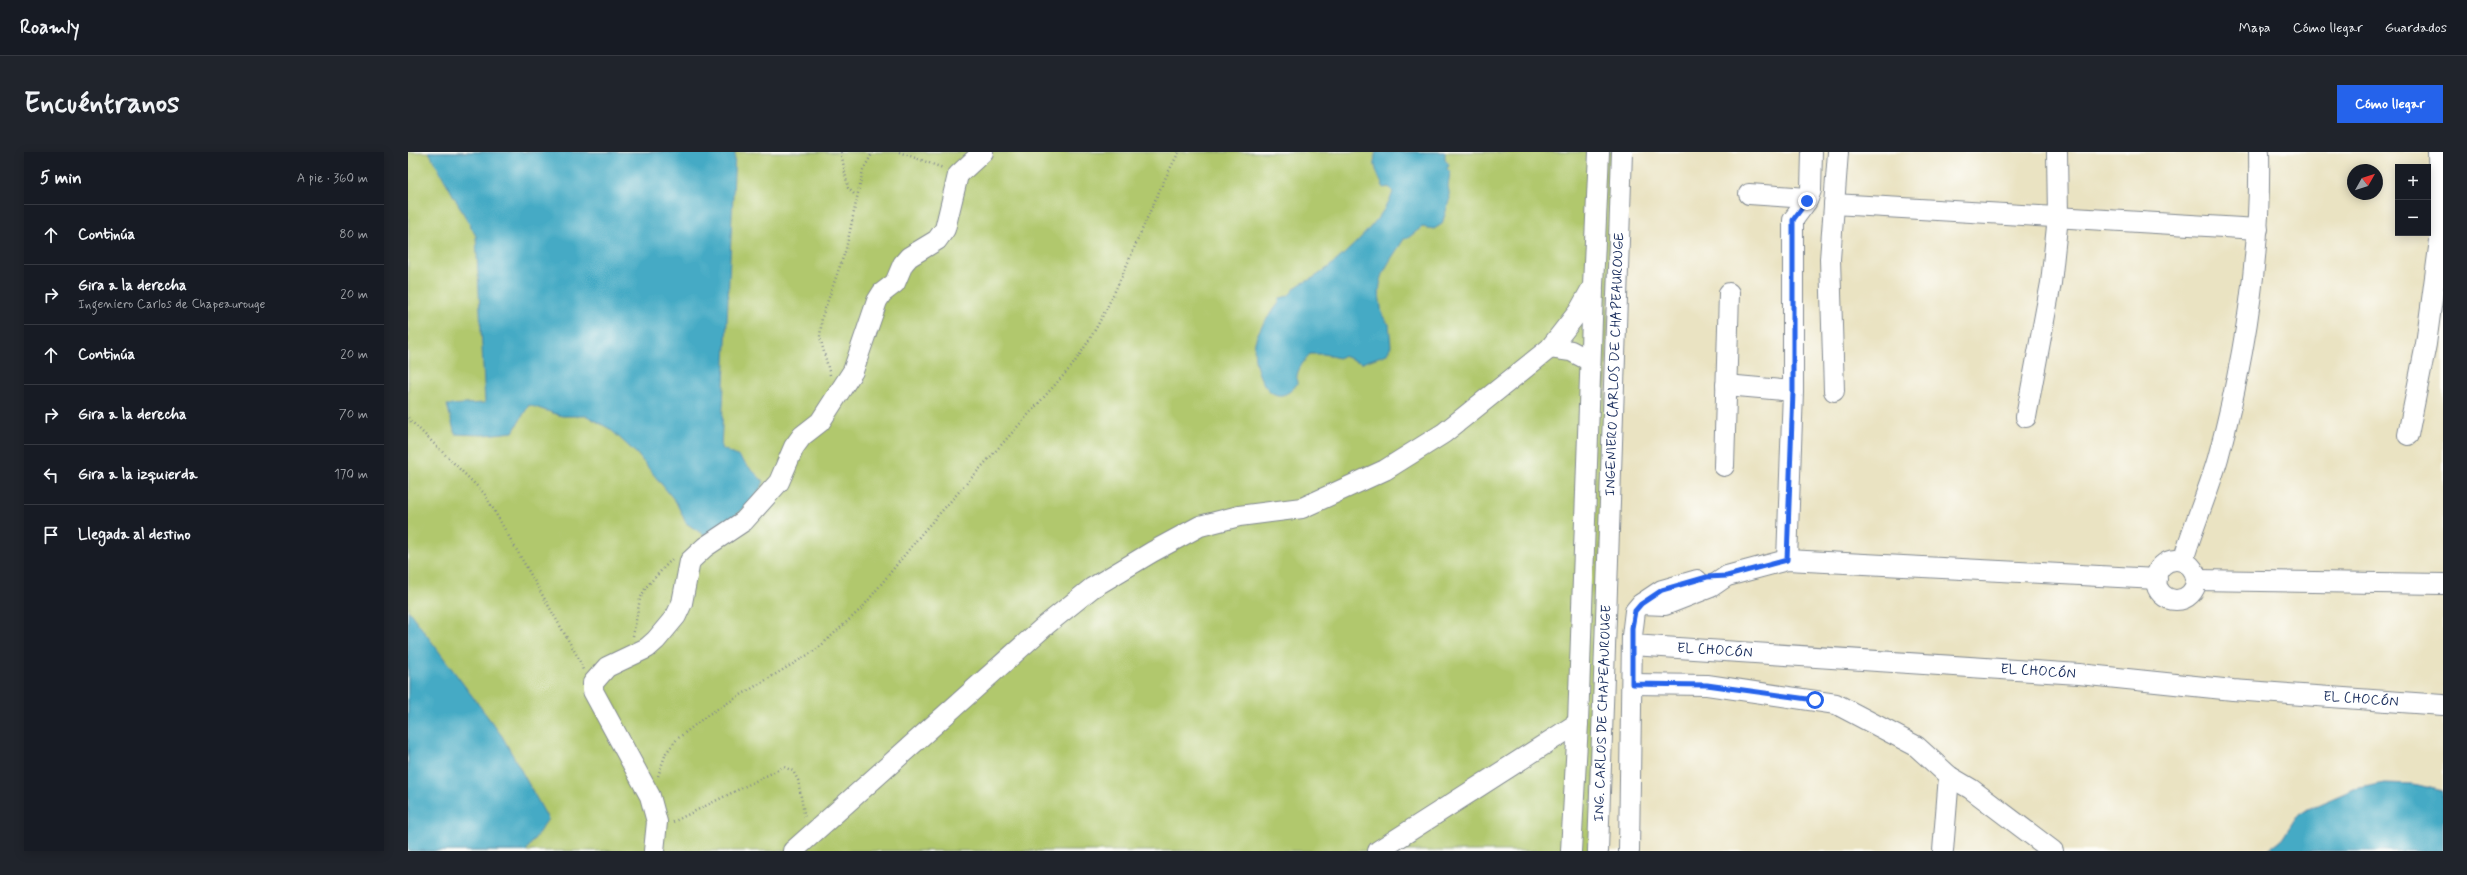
<!DOCTYPE html>
<html lang="es">
<head>
<meta charset="utf-8">
<style>
	:root { --surface:#171b24; --page:#20242c; --text:#f1f3f6; --muted:#9ea1a6; --line:#363941; --accent:#2563eb }
	body { margin:0; font-family:Mynerve,sans-serif; background:var(--page); color:var(--text) }
	.controls { position:absolute; right:12px; top:12px; display:grid; overflow:hidden; border-radius:0px; box-shadow:0 2px 10px #0003 }
	.controls button { width:36px; height:36px; display:grid; place-items:center; padding:0; border:0; border-bottom:1px solid var(--line); background:var(--surface); color:var(--text); font:20px sans-serif }
	.compass { position:absolute; left:1939px; top:12px; width:36px; height:36px; border-radius:50%; background:var(--surface); box-shadow:0 2px 10px #0003; rotate:51deg }
	.stop { position:absolute; width:12px; height:12px; margin:-9px; border:3px solid #2563eb; border-radius:50%; background:#fff }
	.stop.end { background:#2563eb; border-color:#fff; box-shadow:0 1px 4px #0008 }
	.list { margin:0; padding:0; list-style:none }
	h2 { display:flex; justify-content:space-between; align-items:center; height:52px; margin:0; padding:0 16px; font-size:17px }
	h2 small { font-size:13px; font-weight:400; color:var(--muted) }
	.list li { display:grid; grid-template-columns:26px 1fr auto; gap:12px; align-items:center; box-sizing:border-box; height:60px; padding:0 16px; border-top:1px solid var(--line) }
	.list b { display:block; font-size:15px; white-space:nowrap }
	.list p { margin:0; font-size:13px; white-space:nowrap; color:var(--muted) }
	.list em { font-size:13px; font-style:normal; color:var(--muted) }
	.icon { flex:none; width:22px; height:22px; fill:none; stroke:currentColor; stroke-width:2; stroke-linecap:round; stroke-linejoin:round }
	.map { position:relative; flex:none; width:2035px; height:699px; overflow:hidden; border-radius:0px }
	header { display:flex; align-items:center; gap:24px; box-sizing:border-box; height:56px; padding:0 20px; background:var(--surface); border-bottom:1px solid var(--line) }
	header strong { font-size:19px }
	nav { display:flex; gap:22px; margin-inline-start:auto; font-size:14px }
	.intro { display:flex; align-items:center; justify-content:space-between; box-sizing:border-box; height:96px; padding:0 24px }
	h1 { margin:0; font-size:28px }
	.button { padding:10px 18px; border-radius:0px; background:var(--accent); color:#fff; font-size:14px; font-weight:700 }
	main { display:flex; gap:24px; padding:0 24px }
	aside { flex:1; background:var(--surface); border-radius:0px; box-shadow:0 2px 10px #0003 }
	.map>svg:first-child { display:block }
	.green { fill:#b1c86d; stroke:#667c66 }
	.water { fill:#45aac5; stroke:#306c92 }
	.lines { fill:none; stroke-linecap:round; stroke-linejoin:round }
	.minor-casing { stroke:#828990; stroke-width:22 }
	.path { stroke:#828990; stroke-width:2.5; stroke-dasharray:1 3; stroke-linecap:butt }
	.minor { stroke:#fff; stroke-width:20 }
	.route { stroke:#2563eb; stroke-width:5 }
	.labels { text-anchor:middle; dominant-baseline:central; stroke-width:3.5; stroke-linejoin:round; paint-order:stroke }
	.street-label { font-size:14px; fill:#1b2f5e; stroke:#fdfcf7 }
</style>
</head>
<body>
<header>
<strong>Roamly</strong>
<nav><a>Mapa</a><a>Cómo llegar</a><a>Guardados</a></nav>
</header>
<div class="intro"><h1>Encuéntranos</h1><a class="button">Cómo llegar</a></div>
<main>
<aside>
<h2>5 min<small>A pie · 360 m</small></h2>
<ul class="list">
<li><svg class="icon" aria-label="ahead" viewBox="0 0 24 24"><path d="M12 20V5M6 11l6-6 6 6"/></svg><div><b>Continúa</b></div><em>80 m</em></li>
<li><svg class="icon" aria-label="right" viewBox="0 0 24 24"><path d="M7 20v-9h11M14 6l5 5-5 5"/></svg><div><b>Gira a la derecha</b><p>Ingeniero Carlos de Chapeaurouge</p></div><em>20 m</em></li>
<li><svg class="icon" aria-label="ahead" viewBox="0 0 24 24"><path d="M12 20V5M6 11l6-6 6 6"/></svg><div><b>Continúa</b></div><em>20 m</em></li>
<li><svg class="icon" aria-label="right" viewBox="0 0 24 24"><path d="M7 20v-9h11M14 6l5 5-5 5"/></svg><div><b>Gira a la derecha</b></div><em>70 m</em></li>
<li><svg class="icon" aria-label="left" viewBox="0 0 24 24"><path d="M17 20v-9H6M10 6l-5 5 5 5"/></svg><div><b>Gira a la izquierda</b></div><em>170 m</em></li>
<li><svg class="icon" aria-label="arrive" viewBox="0 0 24 24"><path d="M6 21V4h12l-3 4 3 4H6"/></svg><div><b>Llegada al destino</b></div></li>
</ul>
</aside>
<div class="map">
<svg width="2035" height="699" viewBox="0 0 2035 699">
	<rect width="100%" height="100%" fill="#fdfcf7"/>
	<filter id="ink" filterUnits="userSpaceOnUse"><feTurbulence type="fractalNoise" baseFrequency=".025" numOctaves="2"/><feDisplacementMap in="SourceGraphic" scale="8" xChannelSelector="R" yChannelSelector="G"/><feConvolveMatrix kernelMatrix="1 2 1 2 8 2 1 2 1" color-interpolation-filters="sRGB"/></filter>
	<filter id="wash" filterUnits="userSpaceOnUse"><feTurbulence type="fractalNoise" baseFrequency=".012" numOctaves="4" result="noise"/><feDisplacementMap in="SourceGraphic" scale="16" xChannelSelector="R" yChannelSelector="G"/><feGaussianBlur stdDeviation="0.9" result="paint"/><feColorMatrix in="noise" values="0 0 0 0 0 0 0 0 0 0 0 0 0 0 0 0 0 1.4 0 .05"/><feComposite in="paint" operator="in"/></filter>
	<g filter="url(#wash)">
		<rect width="100%" height="100%" fill="#eae3c2"/>
		<!-- green -->
		<polygon class="green" points="0,0 1205,0 1184,699 0,699"/>
		<!-- water -->
		<g class="water">
			<path d="M21,0H327L313,296L331,305L356,330C343,354 320,372 296,383L278,371L268,350L229,302L202,277L179,264H154L121,253L105,280L76,283L47,282L39,253L77,251L68,84Z"/>
			<path d="M968,0H1037V8L1041,12L1039,17L1042,20L1040,35L1042,46L1034,72L1026,77L1014,75L1000,86L996,87C983,108 968,124 972,149C974,160 973,164 981,172L983,194L979,202L954,211L935,204L930,206L916,202H902C894,212 887,219 889,232C863,266 842,214 847,190C851,175 862,163 871,151L872,146C885,144 882,139 891,133C895,130 900,129 905,126C929,112 977,66 985,40L981,35L976,36C971,26 963,11 968,0Z"/>
			<polygon points="0,458 94,584 140,667 118,699 0,699"/>
			<polygon points="1977,631 2006,632 2035,639 2035,699 1858,699 1874,687 1888,665 1900,657 1946,637"/>
		</g>
	</g>
	<g filter="url(#ink)">
		<g class="lines">
			<defs>
				<g id="minor">
					<polyline points="1341,42 1400,46"/>
					<polyline points="1426,52 1850,77"/>
					<polyline points="1142,196 1163,199 1182,209"/>
					<polyline points="1318,233 1385,239"/>
					<polyline points="1426,239 1422,107 1430,0"/>
					<polyline points="1618,265 1643,131 1650,65 1649,0"/>
					<polyline points="2000,283 2018,192 2032,88 2030,0"/>
					<polyline points="1316,314 1321,141"/>
					<polyline points="1379,408 1385,239 1385,68 1399,49 1403,38 1404,0"/>
					<circle cx="1768" cy="428" r="20"/>
					<path d="M1775,409C1785,374 1800,341 1810,306C1837,206 1853,104 1851,0"/>
					<polyline points="1788,428 2035,432"/>
					<polyline points="1233,452 1257,453 1303,435 1319,424 1379,408 1749,427"/>
					<path id="s1" d="M1224,493L1671,522L1825,538L2035,553"/>
					<polyline points="1224,532 1299,533 1428,552 1508,594 1541,624 1563,637 1645,699"/>
					<polyline points="246,699 249,670 242,644 185,539 185,531 199,515 239,496 248,488 268,464 274,451 282,409 297,395 336,369 371,330 386,295 394,284 412,270 445,219 469,149 474,141 487,131 495,112 501,105 529,88 537,77 550,23 575,0"/>
					<polyline points="385,699 638,473 684,436 744,400 792,374 831,364 894,356 977,318 1036,281 1142,196 1171,159 1185,134 1191,0"/>
					<polyline points="970,699 1170,571"/>
					<polyline points="1163,699 1170,571 1185,138"/>
					<path id="s2" d="M1190,699L1214,0"/>
					<polyline points="1221,699 1224,484 1227,459 1233,452 1254,438 1289,428"/>
					<polyline points="1535,699 1541,624"/>
				</g>
			</defs>
			<!-- minor casing -->
			<use href="#minor" class="minor-casing"/>
			<!-- path -->
			<g class="path">
				<polyline points="433,0 440,36 448,44"/>
				<polyline points="491,0 535,16"/>
				<polyline points="422,223 412,185 414,165 438,97 455,18 465,0"/>
				<polyline points="0,266 76,341 171,507 175,518"/>
				<polyline points="225,484 232,447 238,435 265,406"/>
				<path d="M250,624L258,601L269,587L301,562L408,498L454,456L515,380L663,215C711,150 732,70 771,0"/>
				<polyline points="265,670 376,615 385,619 390,628 397,667"/>
			</g>
			<!-- minor -->
			<use href="#minor" class="minor"/>
		</g>
	</g>
	<g class="lines" filter="url(#ink)">
		<!-- route -->
		<polyline class="route" points="1399,49 1385,68 1385,239 1379,408 1319,424 1299,425 1254,438 1233,452 1227,459 1224,476 1224,532 1299,533 1407,548"/>
	</g>
	<g class="labels">
		<!-- street labels -->
		<g class="street-label">
			<text stroke="none"><textPath href="#s2" startOffset="487">INGENIERO CARLOS DE CHAPEAUROUGE</textPath></text>
			<text stroke="none"><textPath href="#s1" startOffset="83">EL CHOCÓN</textPath></text>
			<text stroke="none"><textPath href="#s1" startOffset="407">EL CHOCÓN</textPath></text>
			<text stroke="none"><textPath href="#s1" startOffset="731">EL CHOCÓN</textPath></text>
			<text stroke="none"><textPath href="#s2" startOffset="138">ING. CARLOS DE CHAPEAUROUGE</textPath></text>
		</g>
	</g>
</svg>
<div class="controls">
<button>+</button>
<button>−</button>
</div>
<svg class="compass" viewBox="-18 -18 36 36"><path d="M0-13l5 13h-10z" fill="#e53935"/><path d="M0 13l5-13h-10z" fill="#9ea1a6"/></svg>
<div class="stop" style="left:1407px;top:548px"></div>
<div class="stop end" style="left:1399px;top:49px"></div>
</div>
</main>
</body>
</html>
